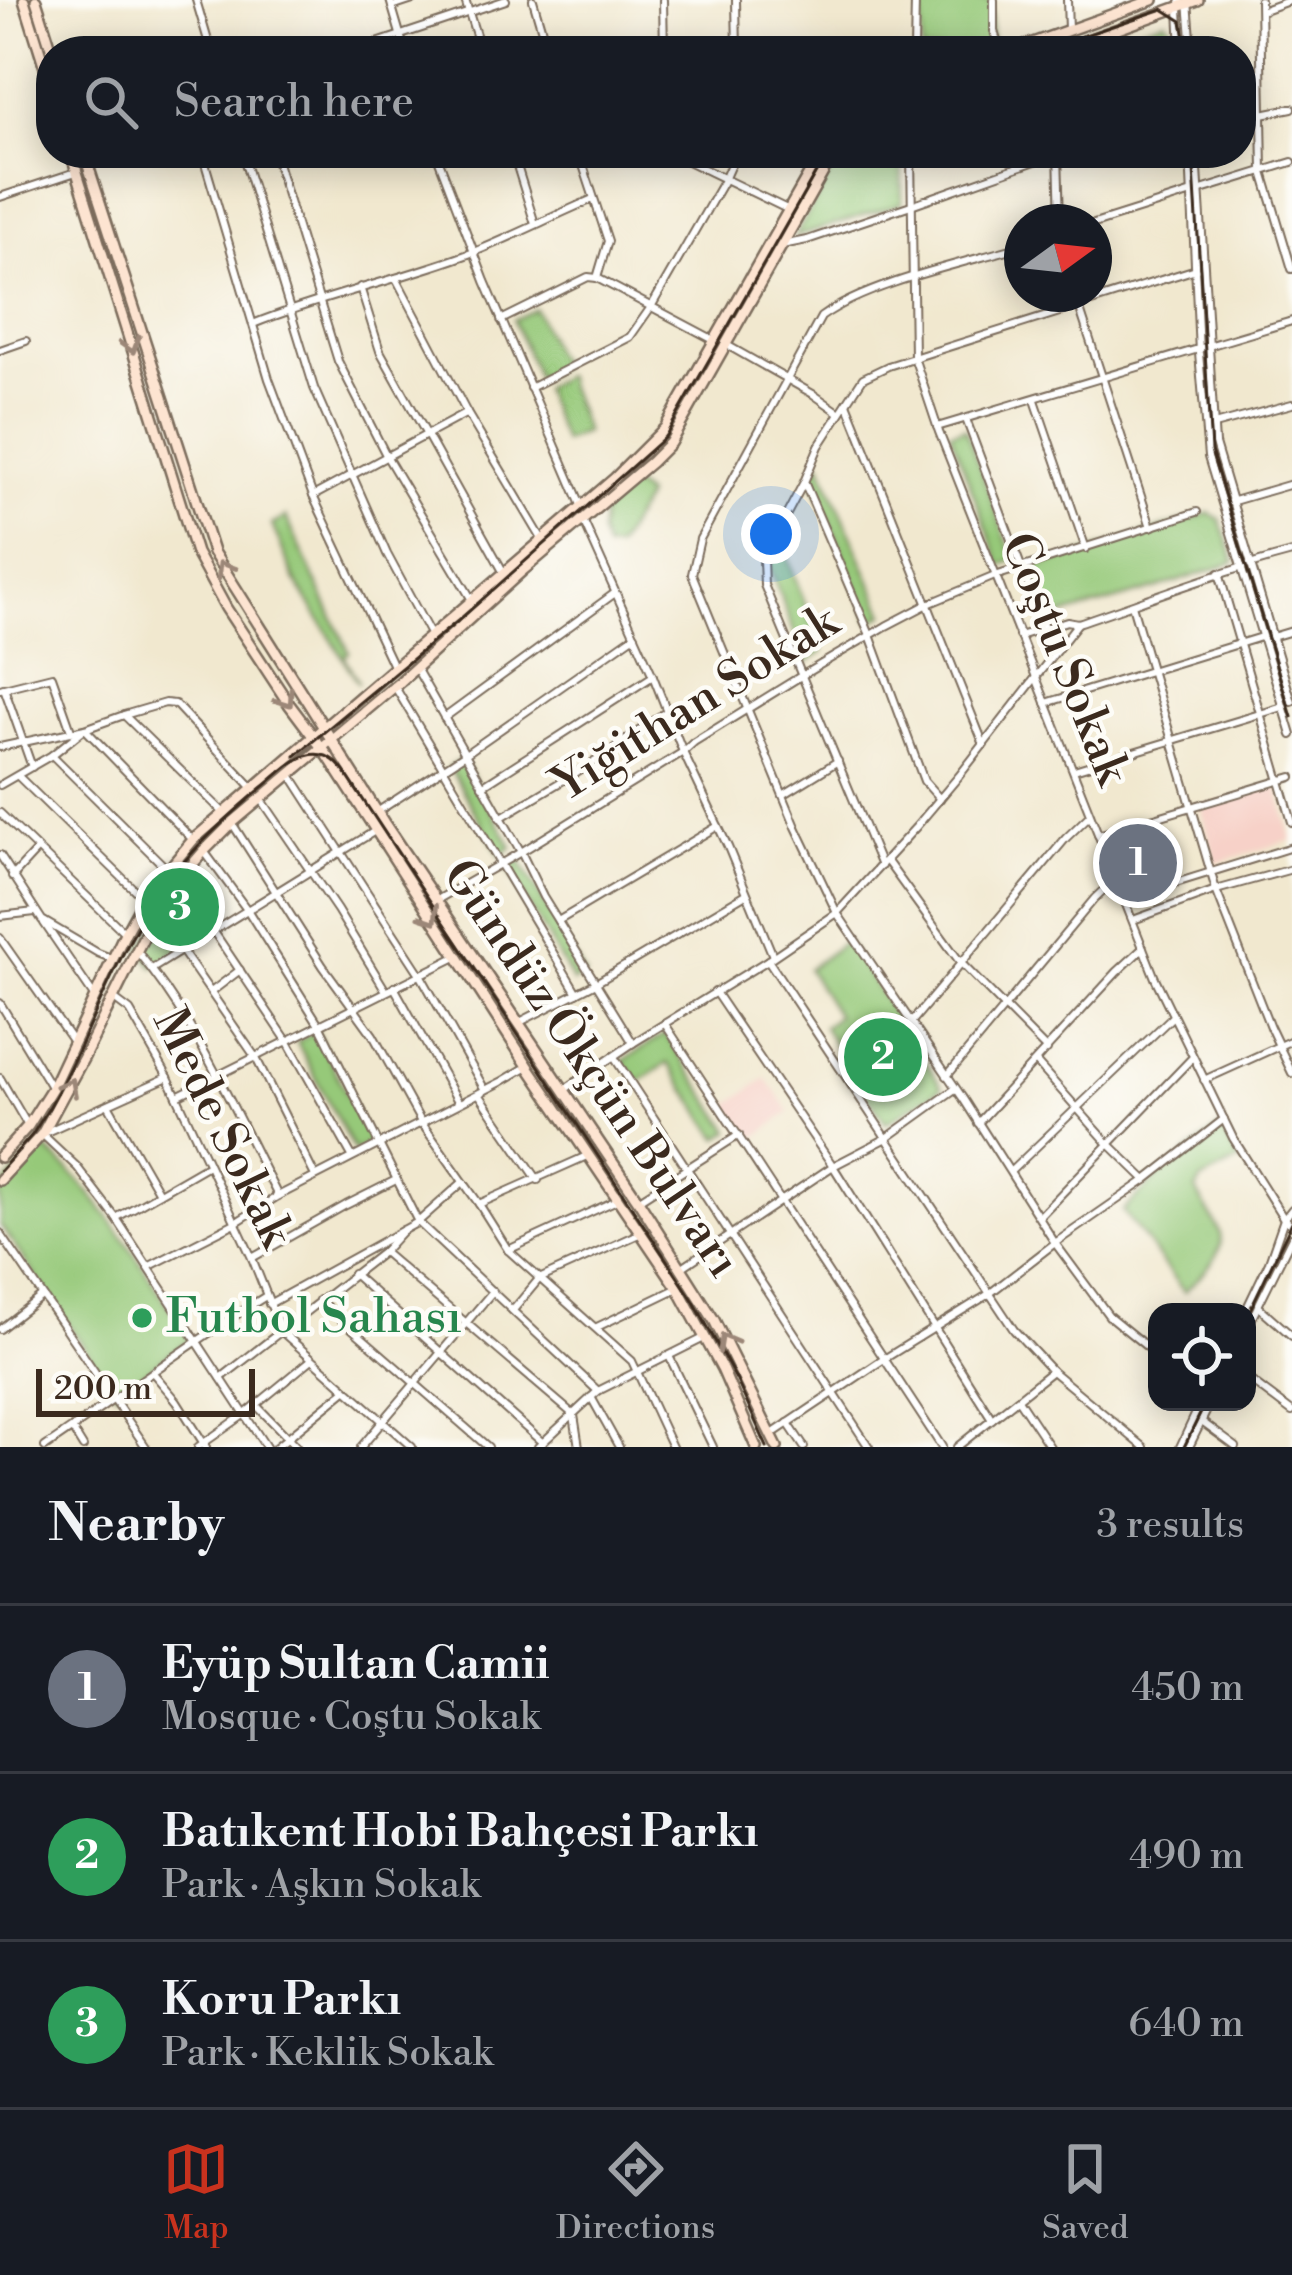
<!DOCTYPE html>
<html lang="en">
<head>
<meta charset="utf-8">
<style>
	:root { --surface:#171b24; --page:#242831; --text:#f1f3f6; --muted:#9ea1a6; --line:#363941; --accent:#c8321e }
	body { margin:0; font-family:"Libre Bodoni",serif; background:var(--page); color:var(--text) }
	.controls { position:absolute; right:36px; bottom:36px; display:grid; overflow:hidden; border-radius:24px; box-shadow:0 6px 30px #0003 }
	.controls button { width:108px; height:108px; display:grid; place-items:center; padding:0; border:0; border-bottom:3px solid var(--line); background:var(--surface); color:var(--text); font:60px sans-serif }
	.compass { position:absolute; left:1004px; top:204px; width:108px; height:108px; border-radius:50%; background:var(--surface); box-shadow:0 6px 30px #0003; rotate:75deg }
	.scale { position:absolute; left:36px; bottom:30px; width:219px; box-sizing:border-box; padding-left:12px; border:6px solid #3b2a1e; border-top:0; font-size:33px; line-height:42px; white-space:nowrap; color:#3b2a1e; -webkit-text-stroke:9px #fdfcf7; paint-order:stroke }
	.you { position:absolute; left:771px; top:534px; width:42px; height:42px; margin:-30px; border:9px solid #fff; border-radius:50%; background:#1a73e8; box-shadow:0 0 0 18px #1a73e833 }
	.badge { display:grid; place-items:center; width:78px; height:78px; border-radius:50%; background:var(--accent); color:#fff; font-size:39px; font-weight:700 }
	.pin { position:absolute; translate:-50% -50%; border:6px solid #fff; box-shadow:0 3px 12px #0006 }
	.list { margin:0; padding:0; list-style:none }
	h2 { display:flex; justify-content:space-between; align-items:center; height:156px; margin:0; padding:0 48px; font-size:51px }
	h2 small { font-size:39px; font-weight:400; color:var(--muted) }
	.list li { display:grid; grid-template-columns:78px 1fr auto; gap:36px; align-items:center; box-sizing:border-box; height:168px; padding:0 48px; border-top:3px solid var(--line) }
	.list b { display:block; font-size:45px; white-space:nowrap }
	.list p { margin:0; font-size:39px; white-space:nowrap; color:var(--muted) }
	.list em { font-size:39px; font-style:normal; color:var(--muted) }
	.icon { flex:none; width:66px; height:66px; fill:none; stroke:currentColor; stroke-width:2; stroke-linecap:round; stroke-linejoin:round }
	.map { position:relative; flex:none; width:1292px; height:1447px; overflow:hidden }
	.search { position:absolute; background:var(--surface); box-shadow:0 6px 30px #0003; left:36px; right:36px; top:36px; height:132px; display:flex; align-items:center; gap:30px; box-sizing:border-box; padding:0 42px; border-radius:48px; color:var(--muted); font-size:45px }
	.sheet { height:660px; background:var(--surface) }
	nav { display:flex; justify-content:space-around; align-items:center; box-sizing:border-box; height:168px; border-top:3px solid var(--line); background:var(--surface); font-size:33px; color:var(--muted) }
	nav a { display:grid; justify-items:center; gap:6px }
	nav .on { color:var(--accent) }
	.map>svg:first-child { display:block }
	.built { fill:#f7d1c8 }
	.green { fill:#96c979; stroke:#687a4c; stroke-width:3 }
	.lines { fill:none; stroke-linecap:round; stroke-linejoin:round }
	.street-casing { stroke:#7b6c5c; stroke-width:10 }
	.secondary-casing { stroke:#7b6c5c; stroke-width:14 }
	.street { stroke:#fff; stroke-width:6 }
	.secondary { stroke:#fde4d1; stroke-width:9 }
	.tram { stroke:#3b2a1e; stroke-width:3 }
	.oneway { stroke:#9c8778 }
	.leisure-dot { fill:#2e9e5b; stroke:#fdfcf7; stroke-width:4.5 }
	.labels { text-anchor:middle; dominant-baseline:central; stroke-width:9; stroke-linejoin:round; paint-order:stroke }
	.street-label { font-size:48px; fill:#3b2a1e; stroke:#fdfcf7 }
	.leisure-label { font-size:48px; fill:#27864d; stroke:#fdfcf7; text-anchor:start }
</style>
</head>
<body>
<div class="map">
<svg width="1292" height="1447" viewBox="0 0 1292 1447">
	<rect width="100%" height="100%" fill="#fdfcf7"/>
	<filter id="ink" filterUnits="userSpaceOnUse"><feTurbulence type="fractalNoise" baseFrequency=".00833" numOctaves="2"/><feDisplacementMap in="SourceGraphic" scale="24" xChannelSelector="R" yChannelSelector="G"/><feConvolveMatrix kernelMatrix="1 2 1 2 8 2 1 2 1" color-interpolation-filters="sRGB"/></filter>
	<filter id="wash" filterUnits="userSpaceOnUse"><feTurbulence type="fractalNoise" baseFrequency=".004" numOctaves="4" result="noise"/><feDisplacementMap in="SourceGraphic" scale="48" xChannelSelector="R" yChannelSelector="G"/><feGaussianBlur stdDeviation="2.7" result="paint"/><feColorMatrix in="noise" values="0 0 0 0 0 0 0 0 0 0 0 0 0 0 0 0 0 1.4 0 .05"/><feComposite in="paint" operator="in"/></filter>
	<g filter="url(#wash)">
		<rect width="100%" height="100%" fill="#f1e8cf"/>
		<!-- built -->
		<g class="built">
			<polygon points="1277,785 1292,840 1216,863 1201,808"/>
			<polygon points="766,1078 790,1112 751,1141 727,1106"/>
		</g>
		<!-- green -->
		<g class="green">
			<polygon points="922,0 991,0 992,50 922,51"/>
			<polygon points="1165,20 1176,32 1176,51 1074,51"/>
			<polygon points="842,153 901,153 902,203 795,237"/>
			<polygon points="535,309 559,366 538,380 513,320"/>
			<polygon points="564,376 585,432 563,442 542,389"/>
			<polygon points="965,428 1014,560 1001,566 950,432"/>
			<polygon points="820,462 885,614 871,622 811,475"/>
			<polygon points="632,485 646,497 616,548 605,549 600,534 603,508"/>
			<polygon points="1209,513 1220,519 1235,562 1158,588 1048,620 1029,570"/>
			<polygon points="286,517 349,652 344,657 359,684 295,579 272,525"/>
			<polygon points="779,535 823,652 806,663 770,569 768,558"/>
			<polygon points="462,759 512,847 500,855 449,767"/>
			<polygon points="519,859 585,975 573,982 507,867"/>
			<polygon points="179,887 209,927 154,967 140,949"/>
			<polygon points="846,941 942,1087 886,1123 823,1027 837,1016 808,969"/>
			<polygon points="316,1031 370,1143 354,1151 297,1042"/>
			<polygon points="665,1034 731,1131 719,1138 668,1063 639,1082 623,1061"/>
			<path d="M1220,1127L1239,1161L1201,1181L1196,1190C1202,1205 1215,1219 1220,1234C1226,1255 1197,1279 1184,1292L1123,1211L1169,1167Z"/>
			<path d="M41,1145C104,1196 145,1272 190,1339L116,1393L0,1225V1190Z"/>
		</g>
	</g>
	<g filter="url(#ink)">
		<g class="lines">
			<defs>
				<g id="street">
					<polyline points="196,0 211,51"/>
					<polyline points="390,0 405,51"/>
					<polyline points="465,0 481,51"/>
					<polyline points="533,0 548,51"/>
					<polyline points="663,0 664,51"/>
					<polyline points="736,0 737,51"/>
					<polyline points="994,0 994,31 1000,51"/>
					<polyline points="1067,0 1068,30"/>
					<polyline points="1260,0 1263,172 1292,269"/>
					<polyline points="1188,1 1192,51"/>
					<polyline points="392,7 413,0"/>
					<polyline points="1261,11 1291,0"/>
					<polyline points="353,51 506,0"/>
					<polyline points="914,51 915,0"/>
					<polyline points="1181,51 1179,8 1181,0"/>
					<polyline points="1262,114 1292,108"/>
					<polyline points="202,153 269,379 313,496 393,666"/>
					<polyline points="242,153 314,388 387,554 430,634"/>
					<polyline points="274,153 338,361 387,457 472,600"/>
					<polyline points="436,153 485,281 581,505"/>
					<polyline points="513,153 535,224"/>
					<polyline points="579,153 608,241 597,278"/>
					<polyline points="671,153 789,210"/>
					<polyline points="911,153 914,357 939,432 1155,978 1233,1138 1284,1219 1292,1225"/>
					<polyline points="1058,153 1060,222"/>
					<polyline points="1190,153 1199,353 1208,457 1292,735"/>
					<polyline points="1197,153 1215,444 1292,702"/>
					<polyline points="88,167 118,153"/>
					<polyline points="1198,191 1292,162"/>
					<polyline points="0,197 76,172"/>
					<polyline points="1094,224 1192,193"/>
					<polyline points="782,245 807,240 911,205 1058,153"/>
					<path d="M1022,246C964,263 868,283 821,317L700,539L692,574L796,827L837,913L962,1097L1055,1243L1109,1316L1157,1355"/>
					<polyline points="396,278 467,413 542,539"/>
					<polyline points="360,287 380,351 504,573"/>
					<polyline points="1075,294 1151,527"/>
					<polyline points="501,320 588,277 597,278 714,340"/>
					<path d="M253,324C325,295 401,280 474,252C514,236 553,216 593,199"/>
					<polyline points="725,344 813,394 840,413"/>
					<polyline points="0,350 26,341"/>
					<polyline points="530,388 630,337 651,307 724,180 736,153"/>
					<polyline points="1035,400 1086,549"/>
					<polyline points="847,403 984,745"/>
					<polyline points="966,419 1044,628"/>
					<polyline points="1214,425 1292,404"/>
					<polyline points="937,427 1292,321"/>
					<polyline points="805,484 870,635 924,781 940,799"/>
					<polyline points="313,496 467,413"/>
					<polyline points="1230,502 1292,484"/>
					<polyline points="583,520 653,676 683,752 728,847 773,956"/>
					<polyline points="1219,573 1292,822"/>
					<polyline points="1132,605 1216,890 1270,1027 1292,1073"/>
					<path d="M1019,636L1067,621L1078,623C1149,599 1219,572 1292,553"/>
					<polyline points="1272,637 1292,631"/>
					<polyline points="416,668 521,852 543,897 633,1043"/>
					<polyline points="395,687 577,993"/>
					<polyline points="4,688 32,767"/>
					<polyline points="0,689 52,676 71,730"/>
					<polyline points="1046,703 1261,637"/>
					<polyline points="124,715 165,703 175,704 252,787"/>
					<polyline points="444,718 615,593"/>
					<polyline points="85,729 193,840"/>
					<polyline points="0,747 85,729 124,715 223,812"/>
					<polyline points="52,755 167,869"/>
					<polyline points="1074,770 1283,707"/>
					<polyline points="291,775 420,974 485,1090"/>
					<polyline points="18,776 144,899"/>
					<polyline points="0,785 52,755 82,731"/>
					<polyline points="482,786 653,676"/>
					<polyline points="783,795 838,761"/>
					<polyline points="262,800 337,910 386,991"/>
					<polyline points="377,812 464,755 635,635"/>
					<polyline points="0,813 125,933"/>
					<polyline points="500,818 599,759 667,711"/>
					<polyline points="232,823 323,966 373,1035 421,1122 479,1204 508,1250 632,1361 672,1447"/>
					<polyline points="1098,835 1292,777"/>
					<polyline points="204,851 248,911 320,1026 418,1222 598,1391"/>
					<polyline points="0,855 42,920 98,953 113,959"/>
					<polyline points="886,860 960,962 1047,1050"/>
					<polyline points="881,866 764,585 763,559 804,482 819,446 863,378 888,366 1196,269"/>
					<polyline points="12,877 37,850"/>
					<polyline points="179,880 288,1042 352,1156"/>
					<polyline points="1124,899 1292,847"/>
					<polyline points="437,900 521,852 683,752 694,742 801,676 886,626 928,604 995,576 1197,512"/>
					<polyline points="0,916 35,912"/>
					<polyline points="1133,920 1216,890 1292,869"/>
					<polyline points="558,921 718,826"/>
					<polyline points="44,923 94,996"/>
					<polyline points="0,938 73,1042"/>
					<path d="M136,950C198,1024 234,1111 278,1196"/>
					<polyline points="182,951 256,1058 315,1176"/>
					<polyline points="768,960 1014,1330 1052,1371 1144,1447"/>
					<polyline points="152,969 375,831"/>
					<polyline points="394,987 459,1103"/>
					<polyline points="211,992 240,970"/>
					<polyline points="715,992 833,1166 992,1419"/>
					<polyline points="114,999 130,1011 168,1077 252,1258 281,1331 412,1447"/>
					<polyline points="0,1003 51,1087"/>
					<polyline points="520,1022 594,984 746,894"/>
					<polyline points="665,1024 942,1447"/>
					<polyline points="910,1024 1066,838 1090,815"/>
					<polyline points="614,1057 869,1447"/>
					<polyline points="1036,1062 1108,1143 1146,1180"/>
					<polyline points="947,1076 1095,898 1116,878"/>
					<polyline points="168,1077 42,1134 77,1167 116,1218 266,1447"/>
					<polyline points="0,1078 28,1126"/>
					<polyline points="1204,1080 1292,1040"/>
					<polyline points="564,1090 633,1043 768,960 837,913 916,827 959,776 1078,623"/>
					<polyline points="479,1094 538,1180"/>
					<polyline points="177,1096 458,956"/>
					<polyline points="109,1106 159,1193"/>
					<polyline points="978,1123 1117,972 1143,948"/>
					<polyline points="1011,1171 1173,1016"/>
					<polyline points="638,1200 739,1135"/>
					<polyline points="479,1204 589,1155"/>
					<polyline points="1039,1217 1192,1058"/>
					<polyline points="116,1218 208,1165"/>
					<polyline points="0,1233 146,1447"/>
					<polyline points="508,1250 619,1199"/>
					<polyline points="383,1252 574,1415 579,1447"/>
					<polyline points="252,1258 346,1205 396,1180"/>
					<polyline points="150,1266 235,1223 278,1196 501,1082 528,1066"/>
					<polyline points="681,1268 833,1166 887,1138 955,1089"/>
					<polyline points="353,1274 543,1443"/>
					<polyline points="319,1300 488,1447"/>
					<polyline points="269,1304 418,1222 463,1182"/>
					<polyline points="1258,1306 1292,1336"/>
					<polyline points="514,1309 539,1279 639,1234"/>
					<polyline points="1245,1312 1269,1262 1284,1219 1292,1209"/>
					<polyline points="597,1327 678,1288"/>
					<polyline points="1247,1328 1292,1237"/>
					<polyline points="0,1329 42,1296"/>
					<polyline points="669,1356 713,1447"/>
					<polyline points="154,1374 177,1401 206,1447"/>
					<polyline points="221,1378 383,1252 403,1230"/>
					<polyline points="1247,1378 1292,1412"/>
					<polyline points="591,1397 619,1447"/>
					<polyline points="1018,1399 1050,1447"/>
					<polyline points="256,1405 297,1447"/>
					<polyline points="1202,1422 1236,1447"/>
					<polyline points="788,1423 804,1447"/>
					<polyline points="72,1429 83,1447"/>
					<polyline points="772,1434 884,1359 989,1294 1055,1243 1146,1180 1224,1119"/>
					<path d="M45,1447C119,1397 190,1343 266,1296"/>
					<polyline points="198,1447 245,1414 311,1360"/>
					<polyline points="276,1447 346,1390"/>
					<polyline points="361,1447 493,1291"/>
					<polyline points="538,1447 598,1391 706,1337"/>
					<polyline points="957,1447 1052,1371"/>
					<polyline points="1180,1447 1201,1402"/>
					<polyline points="1189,1447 1211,1402"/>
				</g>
				<g id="secondary">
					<polyline points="24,0 51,87"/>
					<polyline points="36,0 52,51"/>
					<polyline points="1010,51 1153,0"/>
					<polyline points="1057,51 1198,0"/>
					<polyline points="71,153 196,553 226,608 289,704 328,756 528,1066 678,1288 722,1369 756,1447"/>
					<polyline points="84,153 213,552 384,823 638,1200 714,1320 777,1447"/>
					<polyline points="0,1157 28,1126 52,1088 125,933 144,899 193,840 615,478 665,428 821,153"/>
					<polyline points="0,1180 42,1134 84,1057 151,922 179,880 204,851 232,823 401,681 522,571 651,462 670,443 834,153"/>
				</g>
			</defs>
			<!-- street casing -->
			<use href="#street" class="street-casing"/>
			<!-- secondary casing -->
			<use href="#secondary" class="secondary-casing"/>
			<!-- street -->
			<use href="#street" class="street"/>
			<!-- secondary -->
			<use href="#secondary" class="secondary"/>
			<!-- tram -->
			<g class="tram">
				<polyline points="1038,51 1163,9 1182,21 1187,51"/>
				<polyline points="1193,153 1211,451 1292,717"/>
				<polyline points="295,756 458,621 665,437 827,153"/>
				<path d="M0,1171L32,1135L49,1108C84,1046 107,977 144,916C174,865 218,825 263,787C281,773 302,747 326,756C342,762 352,785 362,798L693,1300L736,1379L767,1447"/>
				<polyline points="1247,1316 1292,1222"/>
				<polyline points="1184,1447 1206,1402"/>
			</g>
		</g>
		<!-- one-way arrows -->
		<defs><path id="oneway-chevron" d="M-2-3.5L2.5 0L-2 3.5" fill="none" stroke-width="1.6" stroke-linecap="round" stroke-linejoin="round" transform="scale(3)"/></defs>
		<g class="oneway">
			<use href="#oneway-chevron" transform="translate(131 345) rotate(73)"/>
			<use href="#oneway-chevron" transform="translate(224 569) rotate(-122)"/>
			<use href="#oneway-chevron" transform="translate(286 699) rotate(55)"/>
			<use href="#oneway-chevron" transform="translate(431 916) rotate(57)"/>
			<use href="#oneway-chevron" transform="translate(69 1086) rotate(-62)"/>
			<use href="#oneway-chevron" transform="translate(726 1342) rotate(-119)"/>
		</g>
	</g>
	<!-- markers -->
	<circle class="leisure-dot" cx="142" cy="1318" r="12"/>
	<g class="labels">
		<!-- street labels -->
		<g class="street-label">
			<text transform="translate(1064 659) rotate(68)">Coştu Sokak</text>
			<text transform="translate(696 704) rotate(-32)">Yiğithan Sokak</text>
			<text transform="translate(591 1069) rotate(56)">Gündüz Ökçün Bulvarı</text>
			<text transform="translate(222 1128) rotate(64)">Mede Sokak</text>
		</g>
		<!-- leisure labels -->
		<g class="leisure-label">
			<text x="166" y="1318">Futbol Sahası</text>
		</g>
	</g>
</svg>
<div class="controls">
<button><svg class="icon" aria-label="locate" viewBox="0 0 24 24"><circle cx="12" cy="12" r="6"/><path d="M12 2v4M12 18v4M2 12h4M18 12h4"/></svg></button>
</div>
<svg class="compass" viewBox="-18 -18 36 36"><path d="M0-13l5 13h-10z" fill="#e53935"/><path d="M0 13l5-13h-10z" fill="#9ea1a6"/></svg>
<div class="scale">200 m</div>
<div class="you"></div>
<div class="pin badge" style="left:1138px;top:863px;background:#6b7280">1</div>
<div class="pin badge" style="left:883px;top:1057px;background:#2e9e5b">2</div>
<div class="pin badge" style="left:180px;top:907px;background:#2e9e5b">3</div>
<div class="search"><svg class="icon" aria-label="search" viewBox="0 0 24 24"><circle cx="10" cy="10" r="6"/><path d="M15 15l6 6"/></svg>Search here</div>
</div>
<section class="sheet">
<h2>Nearby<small>3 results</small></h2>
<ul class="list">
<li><span class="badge" style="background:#6b7280">1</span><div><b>Eyüp Sultan Camii</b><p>Mosque · Coştu Sokak</p></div><em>450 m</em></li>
<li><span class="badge" style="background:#2e9e5b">2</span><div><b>Batıkent Hobi Bahçesi Parkı</b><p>Park · Aşkın Sokak</p></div><em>490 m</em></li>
<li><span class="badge" style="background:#2e9e5b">3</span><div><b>Koru Parkı</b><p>Park · Keklik Sokak</p></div><em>640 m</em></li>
</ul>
</section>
<nav>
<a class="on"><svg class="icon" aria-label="map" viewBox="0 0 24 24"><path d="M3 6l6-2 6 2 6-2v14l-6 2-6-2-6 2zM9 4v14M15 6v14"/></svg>Map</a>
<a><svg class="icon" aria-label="directions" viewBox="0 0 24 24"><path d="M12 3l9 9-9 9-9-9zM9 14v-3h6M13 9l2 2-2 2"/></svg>Directions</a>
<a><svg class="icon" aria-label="saved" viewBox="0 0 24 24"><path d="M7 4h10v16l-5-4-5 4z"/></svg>Saved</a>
</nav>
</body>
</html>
